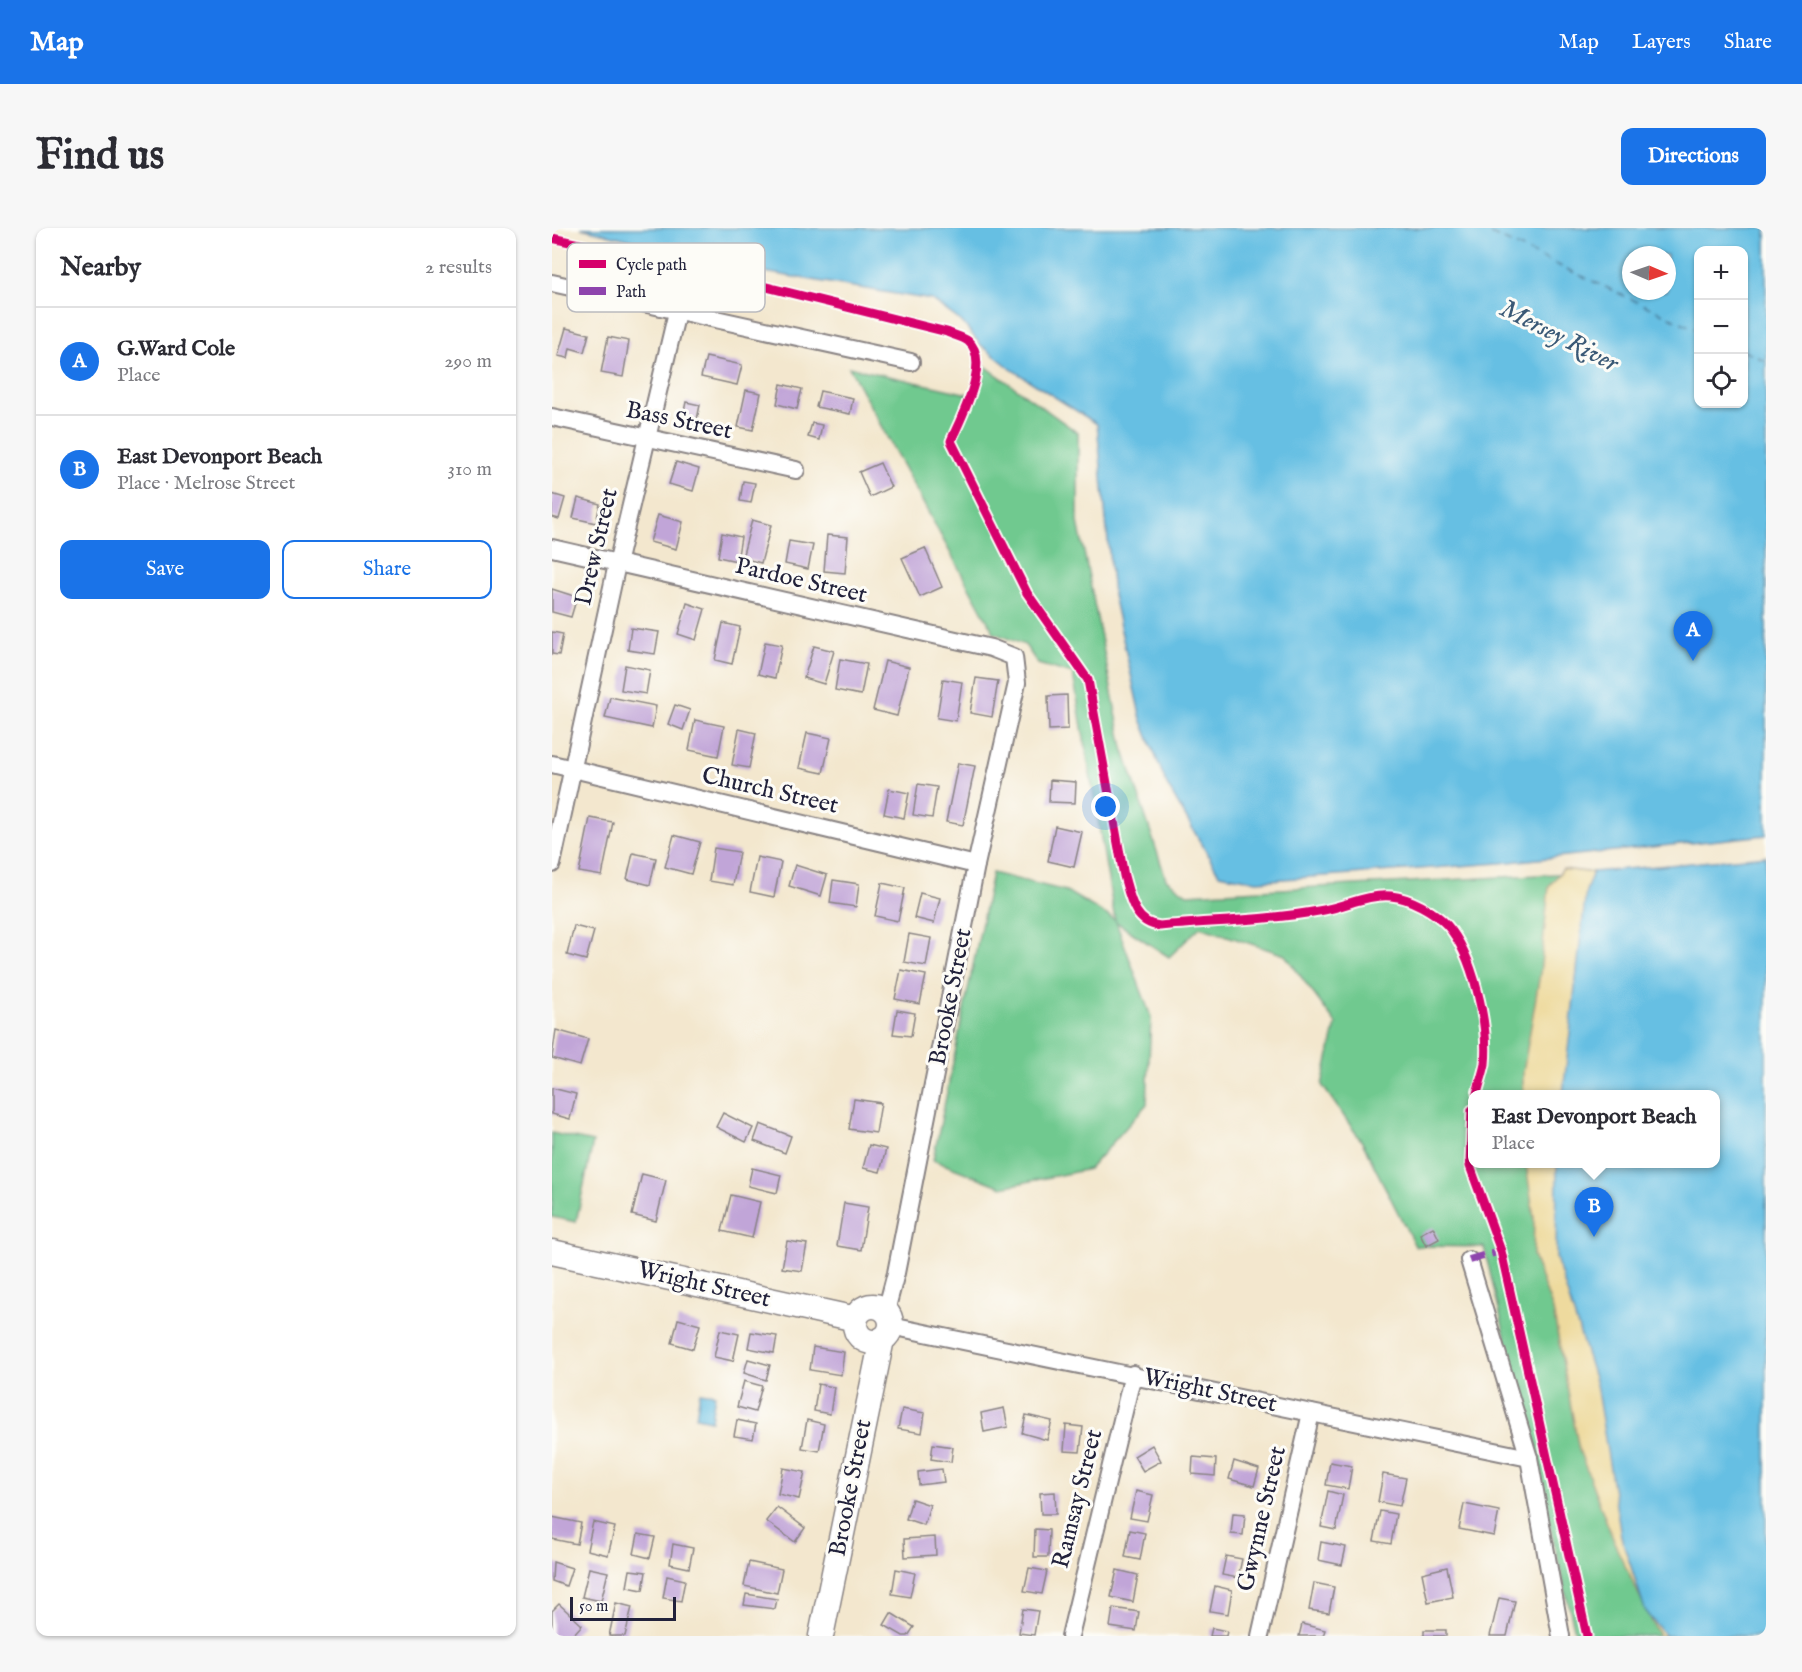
<!DOCTYPE html>
<html lang="en">
<head>
<meta charset="utf-8">
<style>
	:root { --surface:#fff; --page:#f7f7f7; --text:#2b2b33; --muted:#7c7c81; --line:#e1e1e2; --accent:#1a73e8 }
	body { margin:0; font-family:"IM FELL English",serif; background:var(--page); color:var(--text) }
	.controls { position:absolute; right:18px; top:18px; display:grid; overflow:hidden; border-radius:12px; box-shadow:0 2px 4px #0004 }
	.controls button { width:54px; height:54px; display:grid; place-items:center; padding:0; border:0; border-bottom:2px solid var(--line); background:var(--surface); color:var(--text); font:30px sans-serif }
	.compass { position:absolute; left:1070px; top:18px; width:54px; height:54px; border-radius:50%; background:var(--surface); box-shadow:0 2px 4px #0004; rotate:92deg }
	.scale { position:absolute; left:18px; bottom:15px; width:106px; box-sizing:border-box; padding-left:6px; border:3px solid #22223b; border-top:0; font-size:16px; line-height:21px; white-space:nowrap; color:#22223b; -webkit-text-stroke:4px #fdfcf7; paint-order:stroke }
	.you { position:absolute; left:554px; top:579px; width:21px; height:21px; margin:-15px; border:4px solid #fff; border-radius:50%; background:#1a73e8; box-shadow:0 0 0 9px #1a73e833 }
	.badge { display:grid; place-items:center; width:39px; height:39px; border-radius:50%; background:var(--accent); color:#fff; font-size:20px; font-weight:700 }
	.pin { position:absolute; translate:-50% -50px; filter:drop-shadow(0 2px 3px #0008) }
	.pin::after { content:''; position:absolute; top:32px; width:21px; height:18px; background:inherit; clip-path:polygon(0 0,100% 0,50% 100%) }
	.popup { position:absolute; left:916px; top:862px; width:252px; height:78px; box-sizing:border-box; display:grid; place-content:center; border-radius:12px; background:var(--surface); filter:drop-shadow(0 2px 4px #0005); font-size:20px; white-space:nowrap; color:var(--muted) }
	.popup b { font-size:22px; color:var(--text) }
	.popup::after { content:''; position:absolute; left:50%; top:100%; margin-left:-12px; border:12px solid transparent; border-top-color:var(--surface) }
	.list { margin:0; padding:0; list-style:none }
	h2 { display:flex; justify-content:space-between; align-items:center; height:78px; margin:0; padding:0 24px; font-size:26px }
	h2 small { font-size:20px; font-weight:400; color:var(--muted) }
	.list li { display:grid; grid-template-columns:39px 1fr auto; gap:18px; align-items:center; box-sizing:border-box; height:108px; padding:0 24px; border-top:2px solid var(--line) }
	.list b { display:block; font-size:22px; white-space:nowrap }
	.list p { margin:0; font-size:20px; white-space:nowrap; color:var(--muted) }
	.list em { font-size:20px; font-style:normal; color:var(--muted) }
	.actions { display:flex; gap:12px; padding:18px 24px }
	.actions a { flex:1; padding:14px 0; border:2px solid var(--accent); border-radius:12px; text-align:center; font-size:21px; color:var(--accent) }
	.actions .main { background:var(--accent); color:#fff }
	.icon { flex:none; width:33px; height:33px; fill:none; stroke:currentColor; stroke-width:2; stroke-linecap:round; stroke-linejoin:round }
	.map { position:relative; flex:none; width:1214px; height:1408px; overflow:hidden; border-radius:12px }
	header { display:flex; align-items:center; gap:36px; box-sizing:border-box; height:84px; padding:0 30px; background:var(--accent); color:#fff }
	header strong { font-size:28px }
	nav { display:flex; gap:33px; margin-inline-start:auto; font-size:21px }
	.intro { display:flex; align-items:center; justify-content:space-between; box-sizing:border-box; height:144px; padding:0 36px }
	h1 { margin:0; font-size:42px }
	.button { padding:15px 27px; border-radius:12px; background:var(--accent); color:#fff; font-size:21px; font-weight:700 }
	main { display:flex; gap:36px; padding:0 36px }
	aside { flex:1; background:var(--surface); border-radius:12px; box-shadow:0 2px 4px #0004 }
	.map>svg:first-child { display:block }
	.green { fill:#70c98f; stroke:#497665; stroke-width:1.5 }
	.sand { fill:#eeda9e; stroke:#887e6c; stroke-width:1.5 }
	.water { fill:#66bfe3; stroke:#44708f; stroke-width:1.5; fill-rule:evenodd }
	.lines { fill:none; stroke-linecap:round; stroke-linejoin:round }
	.ferry { stroke:#3a5976; stroke-width:1.5; stroke-dasharray:8 6; stroke-linecap:butt }
	.building { fill:#c1a5d8 }
	.street-casing { stroke:#8a8484; stroke-width:20 }
	.secondary-casing { stroke:#8a8484; stroke-width:27 }
	.street { stroke:#fff; stroke-width:16 }
	.secondary { stroke:#fff; stroke-width:24 }
	.quiet { stroke:#8e44ad; stroke-width:8; stroke-dasharray:15 8; stroke-linecap:butt }
	.cycleway-casing { stroke:#fdfcf7; stroke-width:13 }
	.cycleway { stroke:#d6006c; stroke-width:9 }
	.labels { text-anchor:middle; dominant-baseline:central; stroke-width:6; stroke-linejoin:round; paint-order:stroke }
	.street-label { font-size:24px; fill:#22223b; stroke:#fdfcf7 }
	.water-label { font-size:26px; font-style:italic; fill:#3a5976; stroke:#fdfcf7 }
	.key { fill:#fdfcf7; stroke:#bbbbbf; stroke-width:1.5 }
	.key-label { font-size:16px; fill:#22223b }
</style>
</head>
<body>
<header>
<strong>Map</strong>
<nav><a>Map</a><a>Layers</a><a>Share</a></nav>
</header>
<div class="intro"><h1>Find us</h1><a class="button">Directions</a></div>
<main>
<aside>
<h2>Nearby<small>2 results</small></h2>
<ul class="list">
<li><span class="badge">A</span><div><b>G.Ward Cole</b><p>Place</p></div><em>290 m</em></li>
<li><span class="badge">B</span><div><b>East Devonport Beach</b><p>Place · Melrose Street</p></div><em>310 m</em></li>
</ul>
<div class="actions"><a class="main">Save</a><a>Share</a></div>
</aside>
<div class="map">
<svg width="1214" height="1408" viewBox="0 0 1214 1408">
	<rect width="100%" height="100%" fill="#fdfcf7"/>
	<filter id="ink" filterUnits="userSpaceOnUse"><feTurbulence type="fractalNoise" baseFrequency=".0167" numOctaves="2"/><feDisplacementMap in="SourceGraphic" scale="12" xChannelSelector="R" yChannelSelector="G"/><feConvolveMatrix kernelMatrix="1 2 1 2 8 2 1 2 1" color-interpolation-filters="sRGB"/></filter>
	<filter id="wash" filterUnits="userSpaceOnUse"><feTurbulence type="fractalNoise" baseFrequency=".008" numOctaves="4" result="noise"/><feDisplacementMap in="SourceGraphic" scale="24" xChannelSelector="R" yChannelSelector="G"/><feGaussianBlur stdDeviation="1.35" result="paint"/><feColorMatrix in="noise" values="0 0 0 0 0 0 0 0 0 0 0 0 0 0 0 0 0 1.4 0 .05"/><feComposite in="paint" operator="in"/></filter>
	<g filter="url(#wash)">
		<rect width="100%" height="100%" fill="#f3e7ce"/>
		<!-- green -->
		<g class="green">
			<polygon points="433,138 526,205 526,294 571,520 614,651 635,666 1041,644 1034,663 1011,866 920,866 920,936 1005,936 1113,1408 1024,1408 932,1019 863,1018 810,914 770,857 784,796 733,727 648,699 617,729 564,694 599,789 595,876 537,941 450,959 381,932 440,645 514,663 563,692 521,446 486,436 473,417 442,405 297,139 425,168"/>
			<polygon points="0,905 41,914 24,994 0,989"/>
		</g>
		<!-- sand -->
		<g class="sand">
			<polygon points="1011,641 1074,649 1087,866 971,866 971,844 988,746 997,658"/>
			<polygon points="974,936 1094,936 1214,1408 1107,1408 1065,1321 1027,1222 1001,1082 981,1028 982,990"/>
		</g>
		<!-- water -->
		<g class="water">
			<path d="M29,0H1214V607L948,635L705,653L667,646L615,557L589,491L561,367L545,196L462,143L429,117L410,94L380,72L212,44ZM1146,22H1192V176H1146ZM1079,27H1115V63H1079Z"/>
			<polygon points="1214,628 1214,1408 1113,1408 1093,1382 1069,1308 1044,1156 1004,1030 1005,936 1164,936 1164,866 1011,866 1034,663 1041,644"/>
			<polygon points="148,1164 163,1166 159,1192 144,1189"/>
		</g>
		<g class="lines">
			<!-- ferry -->
			<g class="ferry">
				<polyline points="926,0 1146,102"/>
				<polyline points="1192,123 1214,133"/>
			</g>
		</g>
		<g id="blocks">
			<!-- building -->
			<g class="building">
				<polygon points="14,100 37,106 32,124 18,120 16,130 6,128"/>
				<polygon points="56,109 77,113 71,149 49,145"/>
				<polygon points="154,129 190,137 185,157 149,149"/>
				<polygon points="229,156 250,161 245,181 225,176"/>
				<polygon points="194,162 209,165 201,202 186,199"/>
				<polygon points="268,163 301,170 298,186 264,179"/>
				<polygon points="134,174 148,177 143,201 129,197"/>
				<polygon points="260,195 270,197 267,212 256,209"/>
				<polygon points="124,234 147,241 141,263 117,256"/>
				<polygon points="328,235 339,259 318,269 307,244"/>
				<polygon points="191,253 203,255 199,275 188,273"/>
				<polygon points="0,266 13,270 7,291 0,289"/>
				<polygon points="26,270 48,276 44,295 21,290"/>
				<polygon points="106,287 131,294 124,321 98,314"/>
				<polygon points="200,292 219,297 209,335 190,330"/>
				<polygon points="170,305 189,309 185,333 166,329"/>
				<polygon points="275,307 296,309 293,345 272,343"/>
				<polygon points="237,313 261,317 256,341 233,336"/>
				<polygon points="373,320 390,359 368,369 350,330"/>
				<polygon points="0,361 25,369 19,389 0,384"/>
				<polygon points="135,375 153,381 144,412 126,406"/>
				<polygon points="171,395 188,399 180,436 163,432"/>
				<polygon points="79,400 107,404 103,426 76,422"/>
				<polygon points="0,404 11,406 7,427 0,426"/>
				<polygon points="213,414 230,417 223,450 206,446"/>
				<polygon points="262,418 282,423 272,456 252,450"/>
				<polygon points="288,431 315,436 309,467 283,462"/>
				<polygon points="333,433 357,439 345,488 321,482"/>
				<polygon points="73,437 98,442 94,466 69,462"/>
				<polygon points="424,450 446,453 440,489 418,485"/>
				<polygon points="391,451 410,454 404,493 385,490"/>
				<polygon points="515,467 516,501 497,502 496,468"/>
				<polygon points="58,469 104,478 100,500 53,490"/>
				<polygon points="123,477 138,482 131,502 116,496"/>
				<polygon points="143,492 172,498 166,528 137,522"/>
				<polygon points="187,501 204,505 197,540 180,537"/>
				<polygon points="255,505 279,510 271,545 247,540"/>
				<polygon points="406,535 423,538 411,597 394,594"/>
				<polygon points="498,552 524,554 523,575 497,574"/>
				<polygon points="366,556 385,559 380,590 361,587"/>
				<polygon points="337,561 357,565 352,590 332,586"/>
				<polygon points="38,590 61,594 50,648 27,644"/>
				<polygon points="503,598 530,604 522,639 496,633"/>
				<polygon points="122,607 148,614 139,646 113,639"/>
				<polygon points="162,620 187,624 181,657 157,653"/>
				<polygon points="81,625 104,630 98,657 75,651"/>
				<polygon points="205,629 229,634 222,669 198,664"/>
				<polygon points="243,637 275,647 269,668 237,658"/>
				<polygon points="281,652 307,656 304,679 278,675"/>
				<polygon points="330,655 353,660 346,693 323,688"/>
				<polygon points="368,665 388,670 382,695 362,690"/>
				<polygon points="22,698 42,703 34,732 15,727"/>
				<polygon points="357,706 379,710 374,738 352,734"/>
				<polygon points="349,742 374,747 368,776 343,771"/>
				<polygon points="345,782 363,785 359,808 341,806"/>
				<polygon points="4,802 36,811 28,838 0,830"/>
				<polygon points="0,860 24,866 18,891 0,886"/>
				<polygon points="302,871 329,875 324,905 297,901"/>
				<polygon points="171,885 201,900 194,914 164,899"/>
				<polygon points="208,896 239,908 233,925 202,913"/>
				<polygon points="317,917 334,921 328,944 311,940"/>
				<polygon points="200,940 229,947 225,965 196,958"/>
				<polygon points="90,946 114,952 104,993 80,987"/>
				<polygon points="179,967 208,974 200,1010 170,1003"/>
				<polygon points="292,975 316,979 309,1022 285,1018"/>
				<polygon points="881,999 887,1011 874,1018 868,1006"/>
				<polygon points="235,1013 255,1016 250,1043 230,1040"/>
				<polygon points="126,1091 148,1097 141,1121 120,1115"/>
				<polygon points="168,1102 187,1106 181,1133 162,1129"/>
				<polygon points="199,1104 225,1108 222,1125 196,1120"/>
				<polygon points="261,1119 292,1124 289,1147 258,1142"/>
				<polygon points="196,1131 218,1137 214,1152 192,1145"/>
				<polygon points="192,1153 210,1158 203,1184 185,1179"/>
				<polygon points="266,1156 282,1159 278,1186 262,1183"/>
				<polygon points="452,1180 456,1199 432,1204 429,1185"/>
				<polygon points="350,1181 373,1185 370,1205 346,1201"/>
				<polygon points="474,1187 500,1193 495,1212 470,1205"/>
				<polygon points="185,1192 204,1196 201,1211 182,1208"/>
				<polygon points="255,1192 272,1196 267,1223 250,1220"/>
				<polygon points="514,1197 531,1199 528,1224 512,1223"/>
				<polygon points="381,1216 401,1219 399,1234 379,1231"/>
				<polygon points="600,1217 609,1233 591,1243 582,1228"/>
				<polygon points="641,1229 664,1231 663,1248 640,1246"/>
				<polygon points="682,1233 707,1241 702,1258 677,1251"/>
				<polygon points="778,1234 800,1238 796,1261 774,1257"/>
				<polygon points="231,1240 253,1244 247,1271 226,1266"/>
				<polygon points="390,1241 392,1254 367,1257 366,1244"/>
				<polygon points="831,1246 854,1250 848,1278 826,1274"/>
				<polygon points="584,1263 601,1267 595,1293 578,1290"/>
				<polygon points="776,1263 791,1267 784,1302 769,1299"/>
				<polygon points="503,1264 504,1286 489,1286 488,1265"/>
				<polygon points="360,1271 378,1277 372,1297 354,1291"/>
				<polygon points="912,1276 947,1283 942,1308 907,1301"/>
				<polygon points="225,1279 253,1300 243,1314 214,1293"/>
				<polygon points="828,1283 844,1286 839,1316 822,1313"/>
				<polygon points="681,1285 693,1286 691,1307 679,1306"/>
				<polygon points="0,1289 29,1295 25,1316 0,1311"/>
				<polygon points="41,1294 63,1299 56,1327 35,1322"/>
				<polygon points="483,1301 497,1302 496,1329 482,1329"/>
				<polygon points="578,1302 593,1305 588,1332 573,1329"/>
				<polygon points="86,1306 103,1309 98,1330 82,1326"/>
				<polygon points="383,1309 384,1327 353,1329 352,1311"/>
				<polygon points="769,1314 794,1319 790,1337 766,1332"/>
				<polygon points="121,1316 141,1320 137,1340 118,1336"/>
				<polygon points="674,1328 690,1331 686,1350 670,1347"/>
				<polygon points="1,1334 20,1340 14,1358 0,1353"/>
				<polygon points="197,1334 230,1341 225,1365 192,1358"/>
				<polygon points="895,1339 901,1369 876,1374 870,1345"/>
				<polygon points="37,1340 56,1344 49,1373 30,1369"/>
				<polygon points="477,1340 495,1343 490,1366 472,1363"/>
				<polygon points="344,1341 363,1345 358,1369 340,1366"/>
				<polygon points="78,1342 94,1344 91,1362 75,1359"/>
				<polygon points="565,1342 586,1347 581,1374 559,1369"/>
				<polygon points="115,1348 133,1352 129,1373 111,1370"/>
				<polygon points="762,1355 782,1359 777,1385 757,1382"/>
				<polygon points="663,1358 680,1362 676,1386 658,1383"/>
				<polygon points="194,1366 225,1371 223,1381 192,1377"/>
				<polygon points="947,1370 963,1373 955,1408 938,1408"/>
				<polygon points="64,1375 80,1379 73,1408 57,1408"/>
				<polygon points="7,1376 30,1397 20,1408 0,1408 0,1383"/>
				<polygon points="561,1380 587,1384 584,1403 558,1399"/>
				<polygon points="471,1381 486,1383 482,1407 467,1405"/>
				<polygon points="339,1385 362,1399 356,1408 351,1408 332,1397"/>
				<polygon points="750,1396 773,1402 771,1408 747,1408"/>
				<polygon points="660,1400 675,1403 674,1408 658,1408"/>
				<rect x="872" y="1402" width="22" height="6"/>
			</g>
		</g>
	</g>
	<g filter="url(#ink)">
		<use href="#blocks" fill-opacity="0" stroke="#8a8484" stroke-width="1.5"/>
		<g class="lines">
			<defs>
				<g id="street">
					<polyline points="0,55 359,134"/>
					<polyline points="0,189 244,242"/>
					<polyline points="0,320 439,420 462,429 465,455 424,637 344,1045 334,1083"/>
					<polyline points="0,536 424,637"/>
					<polyline points="0,636 65,336 125,84"/>
					<polyline points="917,1032 977,1230 1009,1408"/>
					<polyline points="339,1098 977,1230"/>
					<polyline points="518,1408 581,1146"/>
					<polyline points="708,1408 759,1185"/>
				</g>
				<g id="secondary">
					<polyline points="0,1024 295,1089 304,1089"/>
					<circle cx="321" cy="1096" r="18"/>
					<polyline points="269,1408 330,1111"/>
				</g>
			</defs>
			<!-- street casing -->
			<use href="#street" class="street-casing"/>
			<!-- secondary casing -->
			<use href="#secondary" class="secondary-casing"/>
			<!-- street -->
			<use href="#street" class="street"/>
			<!-- secondary -->
			<use href="#secondary" class="secondary"/>
			<!-- quiet -->
			<polyline class="quiet" points="917,1032 949,1023"/>
			<defs>
				<g id="cycleway">
					<path d="M0,10L85,29L109,40L142,41L395,104C401,107 411,109 416,113C440,133 409,189 399,213L475,365L536,452L572,648C578,669 582,696 608,698C662,693 719,692 772,682C794,678 816,666 839,668C858,670 882,683 895,697C921,726 937,797 933,836C931,846 927,857 925,866"/>
					<polyline points="920,882 918,938 949,1023 1035,1408"/>
				</g>
			</defs>
			<!-- cycleway casing -->
			<use href="#cycleway" class="cycleway-casing"/>
			<!-- cycleway -->
			<use href="#cycleway" class="cycleway"/>
		</g>
	</g>
	<g class="labels">
		<!-- street labels -->
		<g class="street-label">
			<text transform="translate(127 193) rotate(12)">Bass Street</text>
			<text transform="translate(45 319) rotate(-77)">Drew Street</text>
			<text transform="translate(249 353) rotate(13)">Pardoe Street</text>
			<text transform="translate(218 563) rotate(13)">Church Street</text>
			<text transform="translate(399 769) rotate(-79)">Brooke Street</text>
			<text transform="translate(152 1057) rotate(13)">Wright Street</text>
			<text transform="translate(658 1163) rotate(12)">Wright Street</text>
			<text transform="translate(299 1260) rotate(-79)">Brooke Street</text>
			<text transform="translate(526 1271) rotate(-76)">Ramsay Street</text>
			<text transform="translate(710 1291) rotate(-77)">Gwynne Street</text>
		</g>
		<!-- water labels -->
		<g class="water-label">
			<text transform="translate(1007 108) rotate(27)">Mersey River</text>
		</g>
	</g>
	<!-- legend -->
	<rect x="15" y="15" width="198" height="69" rx="9" class="key"/>
	<rect x="27" y="32" width="27" height="8" fill="#d6006c"/>
	<rect x="27" y="59" width="27" height="8" fill="#8e44ad"/>
	<g class="key-label">
		<text x="64" y="42">Cycle path</text>
		<text x="64" y="69">Path</text>
	</g>
</svg>
<div class="controls">
<button>+</button>
<button>−</button>
<button><svg class="icon" aria-label="locate" viewBox="0 0 24 24"><circle cx="12" cy="12" r="6"/><path d="M12 2v4M12 18v4M2 12h4M18 12h4"/></svg></button>
</div>
<svg class="compass" viewBox="-18 -18 36 36"><path d="M0-13l5 13h-10z" fill="#e53935"/><path d="M0 13l5-13h-10z" fill="#7c7c81"/></svg>
<div class="scale">50 m</div>
<div class="you"></div>
<div class="pin badge" style="left:1141px;top:433px">A</div>
<div class="pin badge" style="left:1042px;top:1009px">B</div>
<div class="popup"><b>East Devonport Beach</b>Place</div>
</div>
</main>
</body>
</html>
